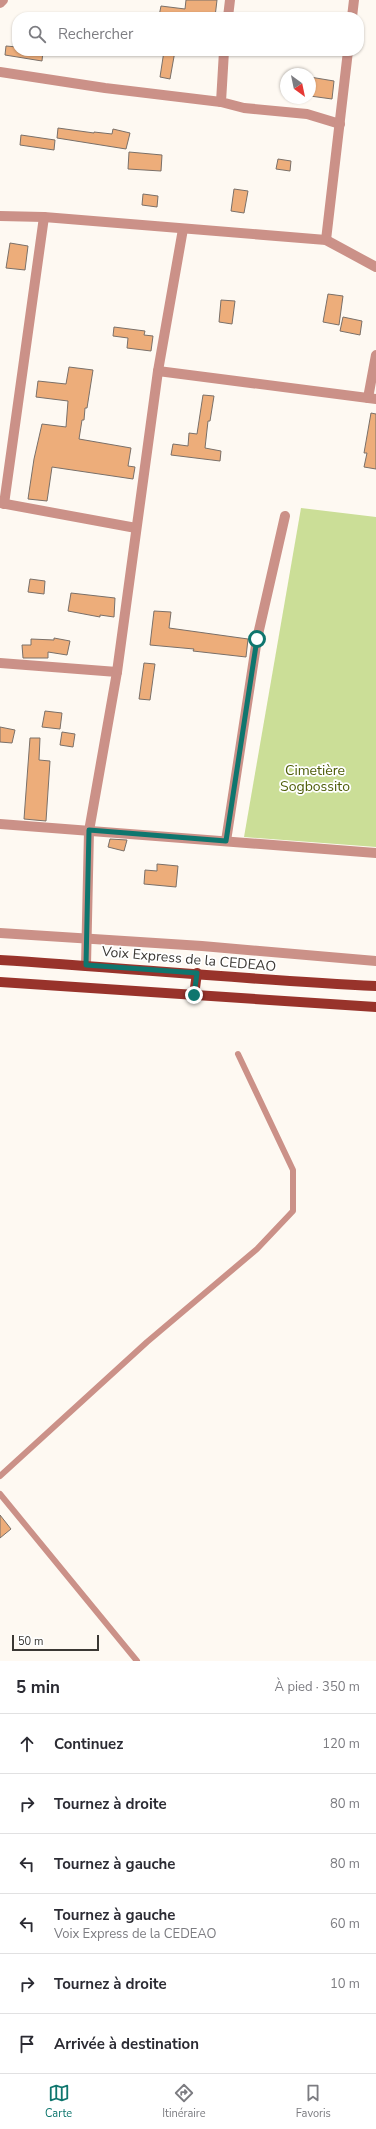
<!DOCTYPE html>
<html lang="fr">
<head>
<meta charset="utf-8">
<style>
	:root { --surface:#fff; --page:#f7f7f7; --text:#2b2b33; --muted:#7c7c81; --line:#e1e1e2; --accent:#0f766e }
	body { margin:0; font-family:"Nunito Sans",sans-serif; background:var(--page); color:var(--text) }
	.compass { position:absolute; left:280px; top:68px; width:36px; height:36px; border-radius:50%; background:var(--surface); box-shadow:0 1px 3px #0004; rotate:147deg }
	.scale { position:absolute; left:12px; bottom:10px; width:87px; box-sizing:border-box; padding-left:4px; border:2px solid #3b3834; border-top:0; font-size:11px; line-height:14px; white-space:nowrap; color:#3b3834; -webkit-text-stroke:3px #fff; paint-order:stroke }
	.stop { position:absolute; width:12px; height:12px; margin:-9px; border:3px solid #0f766e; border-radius:50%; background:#fff }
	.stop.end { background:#0f766e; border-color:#fff; box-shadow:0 1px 4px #0008 }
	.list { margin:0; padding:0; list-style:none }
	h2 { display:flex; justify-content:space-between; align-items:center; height:52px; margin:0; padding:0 16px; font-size:17px }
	h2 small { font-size:13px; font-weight:400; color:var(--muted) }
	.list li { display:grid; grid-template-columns:26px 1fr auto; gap:12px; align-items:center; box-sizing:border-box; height:60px; padding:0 16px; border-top:1px solid var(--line) }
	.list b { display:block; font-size:15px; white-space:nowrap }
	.list p { margin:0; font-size:13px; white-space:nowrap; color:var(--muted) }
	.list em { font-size:13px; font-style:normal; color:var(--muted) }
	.icon { flex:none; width:22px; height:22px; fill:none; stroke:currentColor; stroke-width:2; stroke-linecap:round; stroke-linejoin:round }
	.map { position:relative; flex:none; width:376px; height:1661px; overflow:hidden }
	.search { position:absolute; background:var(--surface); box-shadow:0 1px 3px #0004; left:12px; right:12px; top:12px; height:44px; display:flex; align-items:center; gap:10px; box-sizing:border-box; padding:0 14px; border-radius:16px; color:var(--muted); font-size:15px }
	.sheet { height:412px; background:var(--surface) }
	nav { display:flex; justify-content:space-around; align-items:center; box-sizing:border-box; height:56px; border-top:1px solid var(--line); background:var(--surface); font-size:11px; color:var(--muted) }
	nav a { display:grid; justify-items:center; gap:2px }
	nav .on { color:var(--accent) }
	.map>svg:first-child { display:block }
	.green { fill:#cbde97 }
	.building { fill:#edad7a; stroke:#7a7069 }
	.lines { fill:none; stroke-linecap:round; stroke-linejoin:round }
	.service { stroke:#cb9188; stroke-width:6 }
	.minor { stroke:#cb9188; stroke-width:10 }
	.primary { stroke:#98332b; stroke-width:10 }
	.route { stroke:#0f766e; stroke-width:5 }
	.labels { text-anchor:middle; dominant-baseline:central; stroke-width:3.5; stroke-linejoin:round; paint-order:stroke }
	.park-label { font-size:14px; fill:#4e5d08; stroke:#fff }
	.street-label { font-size:14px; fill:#3b3834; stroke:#fff }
</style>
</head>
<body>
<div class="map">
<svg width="376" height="1661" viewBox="0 0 376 1661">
	<rect width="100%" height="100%" fill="#fef9f2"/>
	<!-- green -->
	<polygon class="green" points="301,508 376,517 376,847 244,837"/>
	<!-- building -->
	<g class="building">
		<polygon points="186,0 217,0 215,17 159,16 161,6 185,9"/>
		<polygon points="6,46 17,47 17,51 43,51 42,61 5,55"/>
		<polygon points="164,51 175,51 170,79 160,77"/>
		<polygon points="310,77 334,81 332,99 310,96"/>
		<polygon points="58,128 94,133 94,132 112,134 113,129 130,133 126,149 57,138"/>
		<polygon points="21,135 55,140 54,150 20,145"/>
		<polygon points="129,152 162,155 161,171 128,169"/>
		<polygon points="278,159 291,161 290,171 276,169"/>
		<polygon points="234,189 248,191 244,213 231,211"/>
		<polygon points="143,194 158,196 157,207 142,205"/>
		<polygon points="10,243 28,246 25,270 6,268"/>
		<polygon points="328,294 343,296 339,325 323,322"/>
		<polygon points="221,300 235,301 232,324 219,322"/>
		<polygon points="343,317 362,321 360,335 340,331"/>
		<polygon points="114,327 145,331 144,335 153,336 151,351 127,348 128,338 113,336"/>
		<polygon points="69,367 93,370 87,408 85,408 84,420 82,420 79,439 131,448 128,466 135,467 133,479 52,467 47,501 28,499 34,459 42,424 66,427 68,401 36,397 38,381 66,384"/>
		<polygon points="203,395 214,396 210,421 208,421 205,448 221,451 220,461 171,455 173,444 188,446 189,433 197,434"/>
		<polygon points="371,413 376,414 376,469 364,467 367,453 364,453"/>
		<polygon points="30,579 45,581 44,594 28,592"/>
		<polygon points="71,593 115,598 114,617 100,615 100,617 68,611"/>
		<polygon points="154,611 171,612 169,628 248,639 246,657 193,651 194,649 150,645"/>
		<polygon points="54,638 70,641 67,655 48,652 48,658 23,658 22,645 31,645 31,639 54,640"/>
		<polygon points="144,663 155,664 150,700 139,699"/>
		<polygon points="45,711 62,713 60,729 42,727"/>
		<polygon points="0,727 15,730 12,743 0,742"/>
		<polygon points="62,732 75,734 73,747 60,745"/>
		<polygon points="30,738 40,738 39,760 50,761 46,821 24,819"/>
		<polygon points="110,839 127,840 124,851 108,847"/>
		<polygon points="157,864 178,866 176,887 144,884 145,870 157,871"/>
		<polygon points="0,1515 11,1529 0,1538"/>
	</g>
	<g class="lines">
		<!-- service -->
		<g class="service">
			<polyline points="0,1476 147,1342 257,1249 293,1211 293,1170 238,1054"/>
			<polyline points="0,1494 137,1661"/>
		</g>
		<!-- minor -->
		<g class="minor">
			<polyline points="0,3 3,0"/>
			<polyline points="228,17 230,0"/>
			<polyline points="352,17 354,0"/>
			<polyline points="224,51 221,102 244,108 307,114 340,124"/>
			<polyline points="0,72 105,88 221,102"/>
			<polyline points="0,216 44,217 326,240 376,267"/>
			<polyline points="326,240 348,51"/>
			<polyline points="158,371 376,399"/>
			<polyline points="368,398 376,355"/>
			<polyline points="0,503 136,528"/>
			<polyline points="4,504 44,217"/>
			<polyline points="0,663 117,672"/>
			<polyline points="0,824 376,853"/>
			<polyline points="226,841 257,639 285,516"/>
			<polyline points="0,933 202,946 376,961"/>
			<polyline points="86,965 89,831 117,672 158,371 183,229"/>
		</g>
		<!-- primary -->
		<g class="primary">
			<path d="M0,960C125,968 251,980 376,986"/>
			<polyline points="0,982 376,1007"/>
			<polyline points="194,995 197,973"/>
		</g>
	</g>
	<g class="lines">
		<!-- route -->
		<polyline class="route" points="194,995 197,973 86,965 89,830 226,841 257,639"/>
	</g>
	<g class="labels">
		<!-- park labels -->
		<g class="park-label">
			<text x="315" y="770">Cimetière<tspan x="315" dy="16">Sogbossito</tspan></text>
		</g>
		<!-- street labels -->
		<g class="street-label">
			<text transform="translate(189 959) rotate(5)">Voix Express de la CEDEAO</text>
		</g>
	</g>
</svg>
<svg class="compass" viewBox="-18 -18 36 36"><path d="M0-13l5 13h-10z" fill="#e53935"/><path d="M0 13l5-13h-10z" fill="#7c7c81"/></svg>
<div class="scale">50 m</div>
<div class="stop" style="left:257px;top:639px"></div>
<div class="stop end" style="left:194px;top:995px"></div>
<div class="search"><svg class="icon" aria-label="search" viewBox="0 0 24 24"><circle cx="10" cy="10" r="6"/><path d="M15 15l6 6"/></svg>Rechercher</div>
</div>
<section class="sheet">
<h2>5 min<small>À pied · 350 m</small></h2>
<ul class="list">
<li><svg class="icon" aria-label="ahead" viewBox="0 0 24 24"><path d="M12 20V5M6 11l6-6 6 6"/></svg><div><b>Continuez</b></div><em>120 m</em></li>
<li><svg class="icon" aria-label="right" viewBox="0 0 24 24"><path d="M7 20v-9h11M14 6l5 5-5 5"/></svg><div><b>Tournez à droite</b></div><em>80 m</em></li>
<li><svg class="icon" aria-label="left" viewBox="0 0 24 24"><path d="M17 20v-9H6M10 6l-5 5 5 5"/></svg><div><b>Tournez à gauche</b></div><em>80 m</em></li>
<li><svg class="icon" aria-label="left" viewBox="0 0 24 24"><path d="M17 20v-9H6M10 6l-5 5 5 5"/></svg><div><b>Tournez à gauche</b><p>Voix Express de la CEDEAO</p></div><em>60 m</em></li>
<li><svg class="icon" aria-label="right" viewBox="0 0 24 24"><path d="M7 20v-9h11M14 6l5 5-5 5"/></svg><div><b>Tournez à droite</b></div><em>10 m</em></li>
<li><svg class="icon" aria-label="arrive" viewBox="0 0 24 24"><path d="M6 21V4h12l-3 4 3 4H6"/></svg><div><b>Arrivée à destination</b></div></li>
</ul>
</section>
<nav>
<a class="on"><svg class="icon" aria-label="map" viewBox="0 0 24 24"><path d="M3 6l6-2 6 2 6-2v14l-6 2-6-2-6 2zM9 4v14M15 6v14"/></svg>Carte</a>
<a><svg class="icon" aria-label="directions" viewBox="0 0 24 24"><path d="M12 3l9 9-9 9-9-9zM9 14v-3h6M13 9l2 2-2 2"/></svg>Itinéraire</a>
<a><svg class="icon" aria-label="saved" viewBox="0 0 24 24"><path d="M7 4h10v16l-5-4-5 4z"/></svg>Favoris</a>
</nav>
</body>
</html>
